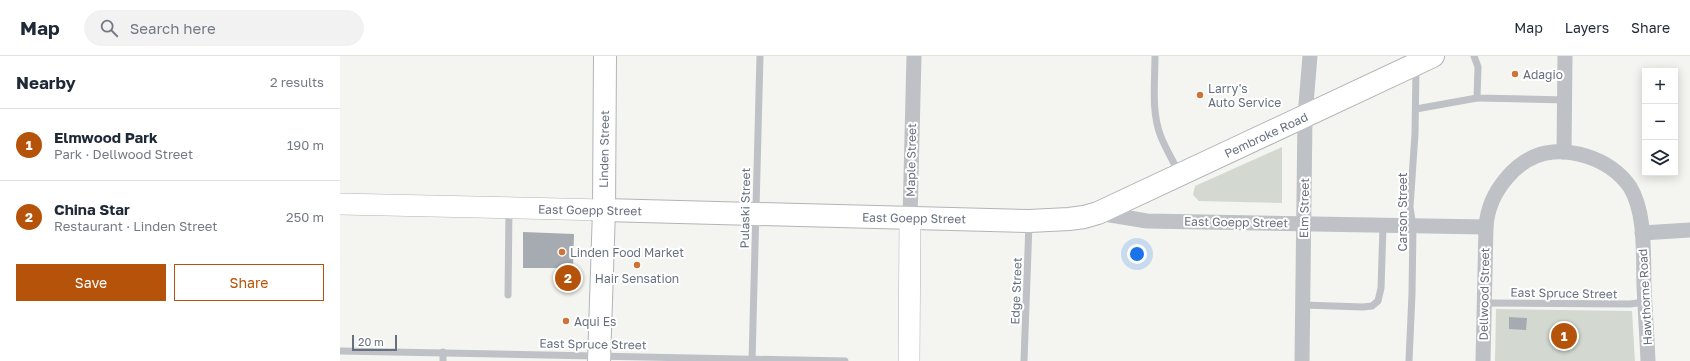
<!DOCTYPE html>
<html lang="en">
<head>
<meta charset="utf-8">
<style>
	:root { --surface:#fff; --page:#f2f2f3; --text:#1f2937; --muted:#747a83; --line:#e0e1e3; --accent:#b45309 }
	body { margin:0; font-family:"Golos Text",sans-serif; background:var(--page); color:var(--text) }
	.controls { position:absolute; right:12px; top:12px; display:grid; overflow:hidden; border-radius:0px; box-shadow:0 2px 10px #0003 }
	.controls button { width:36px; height:36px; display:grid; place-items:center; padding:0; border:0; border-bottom:1px solid var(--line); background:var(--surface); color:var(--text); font:20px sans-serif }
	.scale { position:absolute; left:12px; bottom:10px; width:45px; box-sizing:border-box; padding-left:4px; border:2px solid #67707f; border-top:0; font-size:11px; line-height:14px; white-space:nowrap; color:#67707f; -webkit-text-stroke:3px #fff; paint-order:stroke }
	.you { position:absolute; left:797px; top:198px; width:14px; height:14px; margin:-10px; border:3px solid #fff; border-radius:50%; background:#1a73e8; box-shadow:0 0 0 6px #1a73e833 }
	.badge { display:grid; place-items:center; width:26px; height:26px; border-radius:50%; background:var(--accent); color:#fff; font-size:13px; font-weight:700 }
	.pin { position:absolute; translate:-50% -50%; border:2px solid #fff; box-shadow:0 1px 4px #0006 }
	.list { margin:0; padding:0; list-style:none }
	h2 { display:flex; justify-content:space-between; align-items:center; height:52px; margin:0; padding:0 16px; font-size:17px }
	h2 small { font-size:13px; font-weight:400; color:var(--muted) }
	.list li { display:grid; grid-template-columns:26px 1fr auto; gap:12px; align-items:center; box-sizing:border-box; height:72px; padding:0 16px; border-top:1px solid var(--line) }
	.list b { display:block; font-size:15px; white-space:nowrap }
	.list p { margin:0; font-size:13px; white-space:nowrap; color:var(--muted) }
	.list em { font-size:13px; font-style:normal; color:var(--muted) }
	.actions { display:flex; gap:8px; padding:12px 16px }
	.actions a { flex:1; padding:9px 0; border:1px solid var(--accent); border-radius:0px; text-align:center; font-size:14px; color:var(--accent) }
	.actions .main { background:var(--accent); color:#fff }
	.icon { flex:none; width:22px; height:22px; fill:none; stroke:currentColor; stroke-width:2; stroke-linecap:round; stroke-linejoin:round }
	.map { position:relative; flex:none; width:1350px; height:305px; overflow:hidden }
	header { display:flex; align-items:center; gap:24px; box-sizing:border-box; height:56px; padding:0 20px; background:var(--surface); border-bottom:1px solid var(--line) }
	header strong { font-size:19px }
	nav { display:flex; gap:22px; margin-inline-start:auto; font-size:14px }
	.search { width:280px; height:36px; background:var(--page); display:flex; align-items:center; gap:10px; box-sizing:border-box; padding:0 14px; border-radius:22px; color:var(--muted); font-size:15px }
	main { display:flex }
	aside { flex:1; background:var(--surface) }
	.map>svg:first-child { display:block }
	.green { fill:#d3d9d1 }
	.building { fill:#a6abb1 }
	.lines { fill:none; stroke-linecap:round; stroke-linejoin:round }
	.secondary-casing { stroke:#b1b4b9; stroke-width:22 }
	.primary-casing { stroke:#b2b4b9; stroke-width:24 }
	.lane { stroke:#bec1c5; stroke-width:7 }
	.street { stroke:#bec1c5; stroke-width:15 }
	.secondary { stroke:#fff; stroke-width:21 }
	.primary { stroke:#fff; stroke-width:22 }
	.poi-dot { fill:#ce7438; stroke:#fff; stroke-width:1.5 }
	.labels { text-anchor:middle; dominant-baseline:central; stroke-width:4; stroke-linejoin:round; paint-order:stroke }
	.poi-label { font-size:12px; fill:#67707f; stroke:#fff; text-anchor:start }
	.street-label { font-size:12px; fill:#67707f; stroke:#fff }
</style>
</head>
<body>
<header>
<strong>Map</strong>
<div class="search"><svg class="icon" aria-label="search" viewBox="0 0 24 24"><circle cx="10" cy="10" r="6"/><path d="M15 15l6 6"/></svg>Search here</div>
<nav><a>Map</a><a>Layers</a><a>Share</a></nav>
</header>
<main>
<aside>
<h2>Nearby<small>2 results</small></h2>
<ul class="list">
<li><span class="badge">1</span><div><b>Elmwood Park</b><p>Park · Dellwood Street</p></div><em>190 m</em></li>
<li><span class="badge">2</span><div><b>China Star</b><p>Restaurant · Linden Street</p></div><em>250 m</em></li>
</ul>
<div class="actions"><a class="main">Save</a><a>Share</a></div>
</aside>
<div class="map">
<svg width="1350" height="305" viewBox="0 0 1350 305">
	<rect width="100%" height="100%" fill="#f4f4f1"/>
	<!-- green -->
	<g class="green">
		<polygon points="942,91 942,147 859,145 853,139 855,130"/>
		<polygon points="1156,253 1292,255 1295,305 1155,305"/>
	</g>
	<!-- building -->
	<g class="building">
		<polygon points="183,176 234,178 233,212 183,212"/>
		<polygon points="1169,261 1187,262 1186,274 1169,273"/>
	</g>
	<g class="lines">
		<defs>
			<g id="secondary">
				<polyline points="0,148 264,154"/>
				<polyline points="569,305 570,162"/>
			</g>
			<g id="primary">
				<polyline points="264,154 689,165 729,163 744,161 758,157 1093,0"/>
				<polyline points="259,305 264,154 265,0"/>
			</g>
		</defs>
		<!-- secondary casing -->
		<use href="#secondary" class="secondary-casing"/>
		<!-- primary casing -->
		<use href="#primary" class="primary-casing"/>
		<!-- lane -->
		<g class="lane">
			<path d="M815,0C815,26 811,56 821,81C826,93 833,105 839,117"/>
			<polyline points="1134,0 1138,11 1137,42 1225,44"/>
			<polyline points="1076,53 1137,42"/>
			<polyline points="168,239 169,154"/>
			<polyline points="1144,247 1290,248 1305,246"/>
			<polyline points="963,249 1023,251 1032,250 1038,245 1041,232 1043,170"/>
			<polyline points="0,295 505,305"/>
			<polyline points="103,305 103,296"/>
			<polyline points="412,305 420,0"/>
			<polyline points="684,305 689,167"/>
			<polyline points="1069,305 1072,238 1073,170 1070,151 1075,78 1076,12"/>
		</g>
		<!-- street -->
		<g class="street">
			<polyline points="1224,96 1225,0"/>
			<polyline points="758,157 807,165 1146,171"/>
			<polyline points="570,162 574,0"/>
			<polyline points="1302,177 1350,174"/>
			<polyline points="962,305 965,60 970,0"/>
			<path d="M1143,305L1146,171C1148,137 1177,99 1213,96C1225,95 1236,97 1246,100C1265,106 1279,115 1290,131C1306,157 1303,199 1304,229C1305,254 1307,280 1308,305"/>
		</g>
		<!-- secondary -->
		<use href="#secondary" class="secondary"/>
		<!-- primary -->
		<use href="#primary" class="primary"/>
	</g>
	<!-- markers -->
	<g class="poi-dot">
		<circle cx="1175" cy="18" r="4"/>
		<circle cx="860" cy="39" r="4"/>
		<circle cx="222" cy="196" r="4"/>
		<circle cx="297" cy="209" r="4"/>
		<circle cx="226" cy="265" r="4"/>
	</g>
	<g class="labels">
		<!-- poi labels -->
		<g class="poi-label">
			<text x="1183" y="18">Adagio</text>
			<text x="868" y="32">Larry's<tspan x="868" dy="14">Auto Service</tspan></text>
			<text x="230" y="196">Linden Food Market</text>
			<text x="297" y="222" text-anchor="middle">Hair Sensation</text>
			<text x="234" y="265">Aqui Es</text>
		</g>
		<!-- street labels -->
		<g class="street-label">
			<text transform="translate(926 79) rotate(-25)">Pembroke Road</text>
			<text transform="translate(264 93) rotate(-89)">Linden Street</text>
			<text transform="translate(571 104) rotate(-89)">Maple Street</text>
			<text transform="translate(405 152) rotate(-89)">Pulaski Street</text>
			<text transform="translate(964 152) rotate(-89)">Elm Street</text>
			<text transform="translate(250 154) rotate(1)">East Goepp Street</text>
			<text transform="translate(1062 156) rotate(-90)">Carson Street</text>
			<text transform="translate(574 162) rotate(1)">East Goepp Street</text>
			<text transform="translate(896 166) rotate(1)">East Goepp Street</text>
			<text transform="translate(676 235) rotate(-88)">Edge Street</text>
			<text transform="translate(1224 237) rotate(1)">East Spruce Street</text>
			<text transform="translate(1144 238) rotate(-89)">Dellwood Street</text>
			<text transform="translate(1305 241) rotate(-93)">Hawthorne Road</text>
			<text transform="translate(253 288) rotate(1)">East Spruce Street</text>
		</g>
	</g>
</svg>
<div class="controls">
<button>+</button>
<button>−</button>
<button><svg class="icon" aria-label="layers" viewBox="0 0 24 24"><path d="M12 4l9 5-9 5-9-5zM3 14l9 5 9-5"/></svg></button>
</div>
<div class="scale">20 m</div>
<div class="you"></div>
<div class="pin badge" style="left:1224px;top:280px">1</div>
<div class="pin badge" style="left:228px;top:222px">2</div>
</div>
</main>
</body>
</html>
